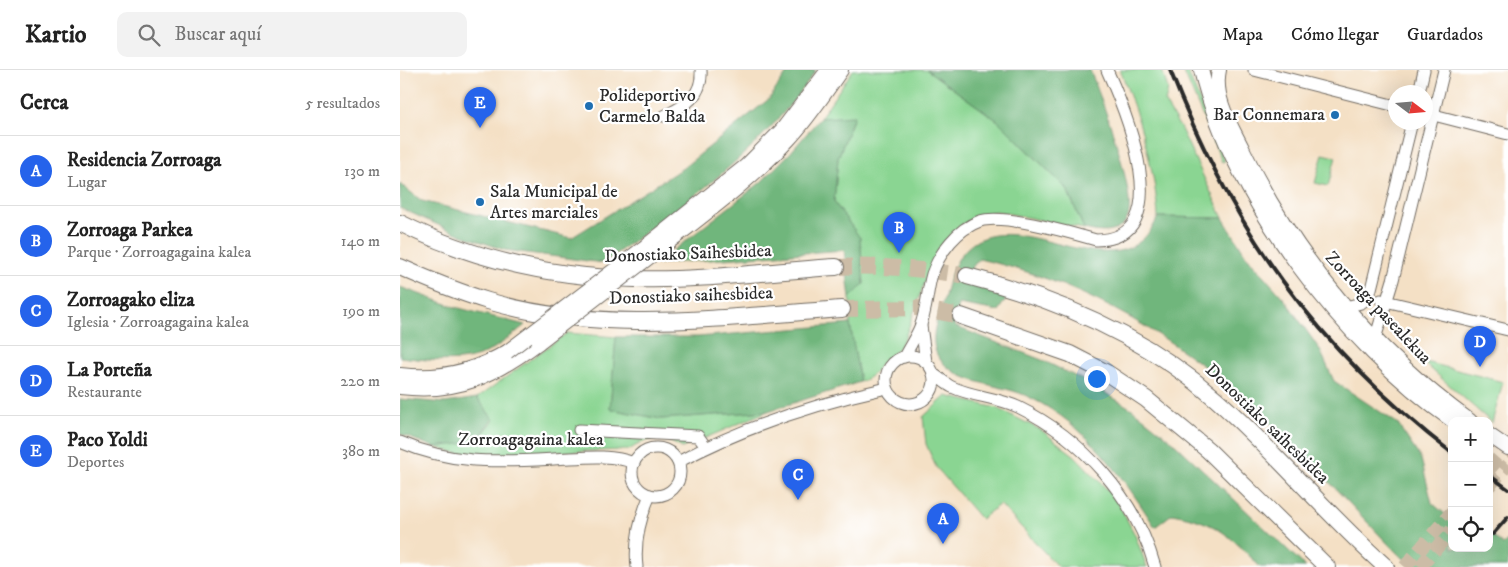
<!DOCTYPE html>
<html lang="es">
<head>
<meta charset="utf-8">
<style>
	:root { --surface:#fff; --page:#f2f2f2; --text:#222; --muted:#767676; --line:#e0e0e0; --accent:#2563eb }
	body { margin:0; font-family:"IM FELL DW Pica",serif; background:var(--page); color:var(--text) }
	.controls { position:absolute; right:15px; bottom:15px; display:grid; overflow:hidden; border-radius:10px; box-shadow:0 5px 20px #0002 }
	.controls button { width:45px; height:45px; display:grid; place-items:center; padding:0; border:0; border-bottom:1px solid var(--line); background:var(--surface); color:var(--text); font:25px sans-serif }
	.compass { position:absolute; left:988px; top:15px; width:45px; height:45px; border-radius:50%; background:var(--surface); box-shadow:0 5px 20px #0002; rotate:106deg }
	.you { position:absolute; left:696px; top:308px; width:18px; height:18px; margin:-12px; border:4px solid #fff; border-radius:50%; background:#1a73e8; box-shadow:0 0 0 8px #1a73e833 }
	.badge { display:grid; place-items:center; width:32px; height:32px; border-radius:50%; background:var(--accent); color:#fff; font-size:16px; font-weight:700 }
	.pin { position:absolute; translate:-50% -41px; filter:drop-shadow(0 1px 2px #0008) }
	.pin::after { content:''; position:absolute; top:26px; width:18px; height:15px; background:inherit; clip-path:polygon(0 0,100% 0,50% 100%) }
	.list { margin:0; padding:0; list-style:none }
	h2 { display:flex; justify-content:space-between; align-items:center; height:65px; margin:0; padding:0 20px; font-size:21px }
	h2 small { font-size:16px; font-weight:400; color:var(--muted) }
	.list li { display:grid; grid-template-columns:32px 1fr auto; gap:15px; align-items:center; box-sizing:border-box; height:70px; padding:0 20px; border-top:1px solid var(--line) }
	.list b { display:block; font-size:19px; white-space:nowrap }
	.list p { margin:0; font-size:16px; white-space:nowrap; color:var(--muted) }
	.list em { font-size:16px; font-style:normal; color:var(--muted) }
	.icon { flex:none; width:28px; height:28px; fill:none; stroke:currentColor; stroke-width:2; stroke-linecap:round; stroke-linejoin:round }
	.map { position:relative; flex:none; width:1108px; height:497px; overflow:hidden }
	header { display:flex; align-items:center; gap:30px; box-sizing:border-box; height:70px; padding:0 25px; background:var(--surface); border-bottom:1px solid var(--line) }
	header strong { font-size:24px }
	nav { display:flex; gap:28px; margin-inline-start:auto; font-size:18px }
	.search { width:350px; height:45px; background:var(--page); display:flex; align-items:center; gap:12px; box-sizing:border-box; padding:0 18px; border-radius:10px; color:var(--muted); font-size:19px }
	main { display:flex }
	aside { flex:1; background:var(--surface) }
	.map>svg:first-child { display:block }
	.green { fill:#8ad592; stroke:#5a805e }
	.forest { fill:#6fb67c; stroke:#4d7054 }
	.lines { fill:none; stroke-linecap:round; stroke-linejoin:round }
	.major-tunnel { stroke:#ccbca6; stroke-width:14; stroke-dasharray:14 7; stroke-linecap:butt }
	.highway-tunnel { stroke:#ccbca6; stroke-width:16; stroke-dasharray:16 8; stroke-linecap:butt }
	.minor-casing { stroke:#716a61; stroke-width:13 }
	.major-casing { stroke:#716a61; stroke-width:16 }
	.highway-casing { stroke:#716a61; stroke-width:18 }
	.minor { stroke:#fff; stroke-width:11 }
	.major { stroke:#fff; stroke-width:14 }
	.highway { stroke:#fff; stroke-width:16 }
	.rail { stroke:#2b2b2b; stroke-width:4 }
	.major-bridge-casing { stroke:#716a61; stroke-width:16; stroke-linecap:butt }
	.major-bridge { stroke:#fff; stroke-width:14 }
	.poi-dot { fill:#1f6fb2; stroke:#fff; stroke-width:2 }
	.labels { text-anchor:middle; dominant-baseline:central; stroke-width:4.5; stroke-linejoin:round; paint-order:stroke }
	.poi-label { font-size:18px; fill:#2b2b2b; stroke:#fff; text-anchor:start }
	.street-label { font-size:18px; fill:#2b2b2b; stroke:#fff }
</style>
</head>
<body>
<header>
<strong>Kartio</strong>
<div class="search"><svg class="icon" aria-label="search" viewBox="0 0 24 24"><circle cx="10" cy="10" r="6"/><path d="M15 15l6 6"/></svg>Buscar aquí</div>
<nav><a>Mapa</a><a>Cómo llegar</a><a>Guardados</a></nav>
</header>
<main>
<aside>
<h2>Cerca<small>5 resultados</small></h2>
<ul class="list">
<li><span class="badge">A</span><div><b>Residencia Zorroaga</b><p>Lugar</p></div><em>130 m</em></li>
<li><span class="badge">B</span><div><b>Zorroaga Parkea</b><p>Parque · Zorroagagaina kalea</p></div><em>140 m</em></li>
<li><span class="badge">C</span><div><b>Zorroagako eliza</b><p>Iglesia · Zorroagagaina kalea</p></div><em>190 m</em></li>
<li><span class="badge">D</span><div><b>La Porteña</b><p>Restaurante</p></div><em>220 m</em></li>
<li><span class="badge">E</span><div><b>Paco Yoldi</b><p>Deportes</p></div><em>380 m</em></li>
</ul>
</aside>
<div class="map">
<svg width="1108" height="497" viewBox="0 0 1108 497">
	<rect width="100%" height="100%" fill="#fff"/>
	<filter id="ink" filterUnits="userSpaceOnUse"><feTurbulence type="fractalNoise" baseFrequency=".02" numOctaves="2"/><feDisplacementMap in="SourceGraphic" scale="10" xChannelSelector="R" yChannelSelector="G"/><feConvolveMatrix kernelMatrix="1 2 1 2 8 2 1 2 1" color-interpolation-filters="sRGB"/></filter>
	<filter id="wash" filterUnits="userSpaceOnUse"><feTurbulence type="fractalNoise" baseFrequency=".0096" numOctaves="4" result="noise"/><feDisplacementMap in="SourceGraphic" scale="20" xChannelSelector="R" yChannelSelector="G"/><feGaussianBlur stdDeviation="1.12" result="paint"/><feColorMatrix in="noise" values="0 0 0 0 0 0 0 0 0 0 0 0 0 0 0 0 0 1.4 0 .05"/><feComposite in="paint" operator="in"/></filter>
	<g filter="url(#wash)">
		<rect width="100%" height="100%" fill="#f4e0c5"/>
		<!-- green -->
		<g class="green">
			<path d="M453,0H527L598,51L667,119L684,159L596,141C540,151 530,198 513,245C509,256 506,268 499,277C495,283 487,287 482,293C473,303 473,307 460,312L450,254V228L464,214L460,168L434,132L438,88L454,47L420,48Z"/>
			<path d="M720,0H762L768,19L765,33L781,59L823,148L758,147C755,97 739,47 720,0Z"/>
			<polygon points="783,0 787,0 825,91 822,92"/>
			<polygon points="923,84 936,87 928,116 915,113"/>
			<path d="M167,263L216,267L210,339L261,349L368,341L282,378C262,365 248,367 229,380L75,384L57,383L34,377L77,371L94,350L77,328Z"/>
			<polygon points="1022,291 1103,312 1092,353"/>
			<polygon points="546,326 597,338 641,360 675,386 716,429 735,465 747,497 658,497 600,434 581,449 536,397 526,374 523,347"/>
		</g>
		<!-- forest -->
		<g class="forest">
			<path d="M389,0H416C362,82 281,137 203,193L105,180L61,165L0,138V114L22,131L171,168L283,98L369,29Z"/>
			<path d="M527,0H690C700,25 741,131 726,151C716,166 698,162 684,159L667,119L598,51Z"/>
			<polygon points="454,46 438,88 434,132 460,168 464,214 450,228 444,180 256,194 360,113 391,82 420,48"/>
			<path d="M758,147L823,148L847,187L885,230L920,280L934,311L997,353L1021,389L1032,433L1052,450V478H1089V463L1103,475L1108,469V497H1015L998,484C943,428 891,368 831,318C759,257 671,209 579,189L570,200L567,211L608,226L598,241L559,234L554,256L642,290L687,312L732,339L770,369L906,497H860C830,465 817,452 772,444L755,457C722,406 688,356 631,328C602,313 559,316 539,288C527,270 539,244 545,226C548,212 553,195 562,184C610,122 719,235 758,147Z"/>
			<path d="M0,217L55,237L125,255C111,266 96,279 79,286C56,294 24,290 0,287Z"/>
			<polygon points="450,254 460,312 368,341 261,349 210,339 216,267 298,267"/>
			<polygon points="77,328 93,349 76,372 34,377 0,364 0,329 45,333"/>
		</g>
	</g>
	<g filter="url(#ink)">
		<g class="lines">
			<!-- major-tunnel -->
			<g class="major-tunnel">
				<polyline points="1089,399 1108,377"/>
				<polyline points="1089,416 1108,394"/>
				<polyline points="1005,497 1052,442"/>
				<polyline points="1020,497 1052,460"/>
			</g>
			<!-- highway-tunnel -->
			<g class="highway-tunnel">
				<path d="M436,197C481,195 523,199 567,206"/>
				<polyline points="442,239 519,238 561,246"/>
			</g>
			<defs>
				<g id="minor">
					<polyline points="854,0 996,36"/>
					<polyline points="1019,22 1024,0"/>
					<polyline points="1026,43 1108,64"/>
					<path d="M264,46C285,36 303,26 301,0"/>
					<polyline points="981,230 1108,260"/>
					<polyline points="946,237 961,233 969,227 1012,52"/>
					<polyline points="521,256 526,292"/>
					<polyline points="975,269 993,210 1044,0"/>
					<circle cx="510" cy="310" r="24"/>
					<path d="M504,287C509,277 516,267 520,257C527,240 527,221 532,204C540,182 557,159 580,151C603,143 671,163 696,170C780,170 725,40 707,0"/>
					<path d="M533,304C540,308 546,314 552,317C573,327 597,327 618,337C682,368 736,428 755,497"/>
					<polyline points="179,360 298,366 306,377"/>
					<path d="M0,372C53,395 98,392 154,389C180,388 209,383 234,393"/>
					<circle cx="256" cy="402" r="24"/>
					<path d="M278,392C344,357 414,334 487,318"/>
					<path d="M237,497C234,472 240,448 250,425"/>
				</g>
				<g id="major">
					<path d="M801,0C832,128 945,276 1053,351"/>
					<path d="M819,0C813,27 830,54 842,78C894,187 972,280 1070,351"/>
					<polyline points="246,176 346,96 382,60 428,0"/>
					<path d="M257,181C302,146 349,112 388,70C408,49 424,24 441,0"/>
					<path d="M0,305C39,310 73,302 107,282"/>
					<path d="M0,317C58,324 93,306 139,272"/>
					<polyline points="1089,365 1108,378"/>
				</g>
				<g id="highway">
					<path d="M0,153C73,190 153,207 235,209C302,211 370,201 436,197"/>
					<path d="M0,197C29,210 58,222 88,231C202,265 326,247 442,239"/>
					<path d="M567,206C658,229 745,266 816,329C876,382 926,444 986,497"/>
					<polyline points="561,246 670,284 707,303 746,329 808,380 927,497"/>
				</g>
			</defs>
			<!-- minor casing -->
			<use href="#minor" class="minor-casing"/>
			<!-- major casing -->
			<use href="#major" class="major-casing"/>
			<!-- highway casing -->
			<use href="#highway" class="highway-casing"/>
			<!-- minor -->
			<use href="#minor" class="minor"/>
			<!-- major -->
			<use href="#major" class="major"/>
			<!-- highway -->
			<use href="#highway" class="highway"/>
			<!-- rail -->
			<g class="rail">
				<path d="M770,0C832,159 916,278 1052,383"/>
				<polyline points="1089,405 1108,419"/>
				<polyline points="1093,464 1108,447"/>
			</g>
			<defs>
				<g id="major-bridge">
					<polyline points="139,272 257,181"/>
					<polyline points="107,282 246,176"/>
				</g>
			</defs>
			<!-- major-bridge casing -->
			<use href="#major-bridge" class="major-bridge-casing"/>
			<!-- major-bridge -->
			<use href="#major-bridge" class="major-bridge"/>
		</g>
	</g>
	<!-- markers -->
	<g class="poi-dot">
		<circle cx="189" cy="36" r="5"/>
		<circle cx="935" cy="45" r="5"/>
		<circle cx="80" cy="132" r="5"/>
	</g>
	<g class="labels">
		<!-- poi labels -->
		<g class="poi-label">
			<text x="199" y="26">Polideportivo<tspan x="199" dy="21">Carmelo Balda</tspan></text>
			<text x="925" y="45" text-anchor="end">Bar Connemara</text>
			<text x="90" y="122">Sala Municipal de<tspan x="90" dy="21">Artes marciales</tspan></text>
		</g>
		<!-- street labels -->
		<g class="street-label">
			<text transform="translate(288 184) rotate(-2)">Donostiako Saihesbidea</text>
			<text transform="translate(291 226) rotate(-2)">Donostiako saihesbidea</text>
			<text transform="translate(978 238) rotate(47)">Zorroaga pasealekua</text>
			<text transform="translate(867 354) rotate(44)">Donostiako saihesbidea</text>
			<text x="131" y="370">Zorroagagaina kalea</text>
		</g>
	</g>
</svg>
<div class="controls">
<button>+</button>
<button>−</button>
<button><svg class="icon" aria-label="locate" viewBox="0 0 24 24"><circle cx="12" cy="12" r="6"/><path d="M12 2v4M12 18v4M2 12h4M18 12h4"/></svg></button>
</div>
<svg class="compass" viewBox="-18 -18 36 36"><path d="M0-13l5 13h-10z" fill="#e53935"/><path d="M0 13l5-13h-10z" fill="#767676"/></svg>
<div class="you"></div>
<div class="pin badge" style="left:543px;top:474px">A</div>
<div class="pin badge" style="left:499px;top:183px">B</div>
<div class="pin badge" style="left:398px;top:430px">C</div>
<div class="pin badge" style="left:1080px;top:297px">D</div>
<div class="pin badge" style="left:80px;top:58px">E</div>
</div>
</main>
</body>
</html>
